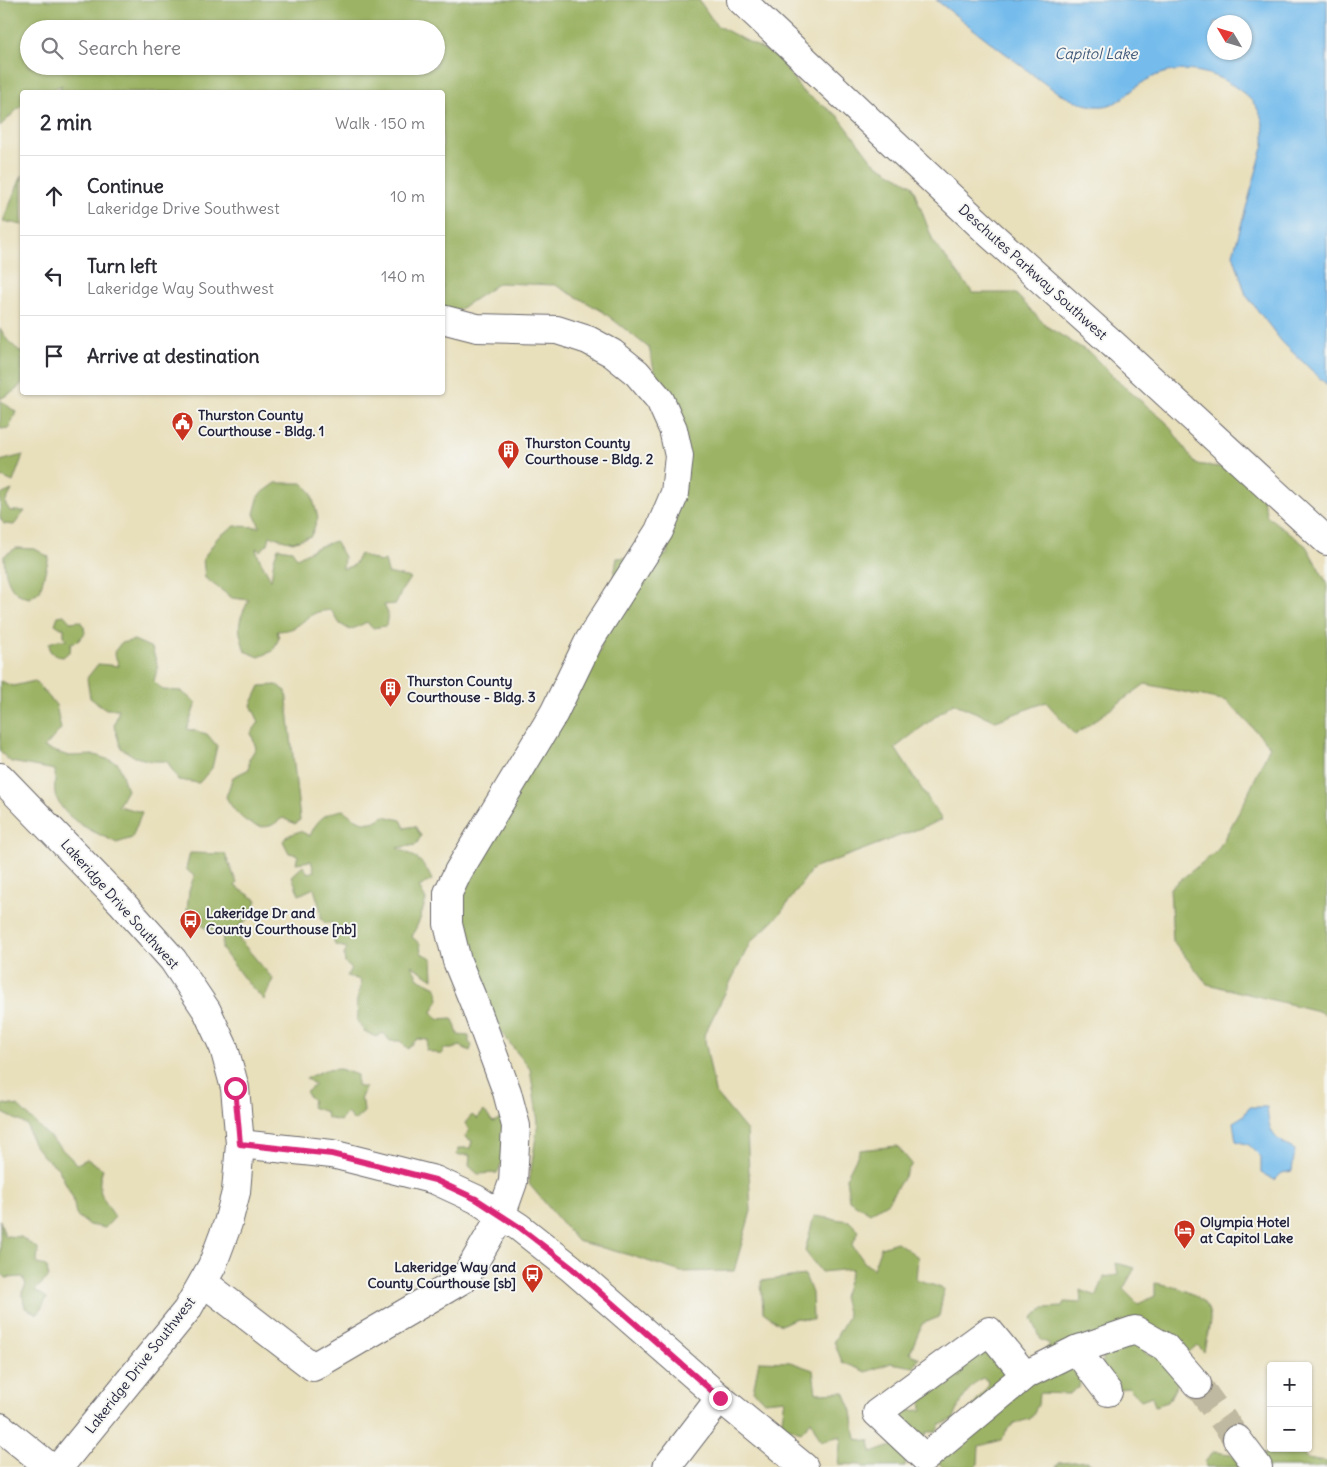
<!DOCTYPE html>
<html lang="en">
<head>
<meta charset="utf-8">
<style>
	:root { --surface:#fff; --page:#f2f2f3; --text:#2b2b33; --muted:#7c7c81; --line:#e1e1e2 }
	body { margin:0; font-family:Delius,sans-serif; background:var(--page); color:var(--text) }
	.controls { position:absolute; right:15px; bottom:15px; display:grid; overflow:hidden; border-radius:5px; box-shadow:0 1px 4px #0004 }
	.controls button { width:45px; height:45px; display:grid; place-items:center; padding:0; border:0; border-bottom:1px solid var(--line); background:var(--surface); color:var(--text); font:25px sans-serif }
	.compass { position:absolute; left:1207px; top:15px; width:45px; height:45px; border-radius:50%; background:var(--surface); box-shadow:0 1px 4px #0004; rotate:308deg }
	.stop { position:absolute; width:15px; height:15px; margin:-11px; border:4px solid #db2777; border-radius:50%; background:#fff }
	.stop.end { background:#db2777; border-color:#fff; box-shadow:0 1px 5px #0008 }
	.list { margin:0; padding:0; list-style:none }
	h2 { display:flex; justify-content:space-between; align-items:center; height:65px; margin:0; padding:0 20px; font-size:21px }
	h2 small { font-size:16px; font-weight:400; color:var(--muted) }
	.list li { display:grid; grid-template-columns:32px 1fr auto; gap:15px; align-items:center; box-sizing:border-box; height:80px; padding:0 20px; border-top:1px solid var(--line) }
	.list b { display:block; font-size:19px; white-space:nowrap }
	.list p { margin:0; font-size:16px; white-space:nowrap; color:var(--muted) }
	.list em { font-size:16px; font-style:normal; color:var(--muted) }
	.icon { flex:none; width:28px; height:28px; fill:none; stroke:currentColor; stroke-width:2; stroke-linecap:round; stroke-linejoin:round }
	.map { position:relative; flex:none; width:1327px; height:1467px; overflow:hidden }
	.search { position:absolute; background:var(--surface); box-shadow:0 1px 4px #0004; left:20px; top:20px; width:425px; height:55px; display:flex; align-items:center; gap:12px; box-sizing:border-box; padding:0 18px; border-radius:28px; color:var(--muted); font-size:19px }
	.panel { position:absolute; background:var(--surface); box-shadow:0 1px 4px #0004; left:20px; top:90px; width:425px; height:305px; border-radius:5px }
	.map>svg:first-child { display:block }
	.forest { fill:#9cb365; stroke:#5f6a50; fill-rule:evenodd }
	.water { fill:#75bcec; stroke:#4c6f94; fill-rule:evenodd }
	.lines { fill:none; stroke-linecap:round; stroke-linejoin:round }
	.minor-tunnel { stroke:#c0b9a1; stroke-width:28; stroke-dasharray:28 14; stroke-linecap:butt }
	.minor-casing { stroke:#676468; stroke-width:30 }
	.minor { stroke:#fff; stroke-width:28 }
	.route { stroke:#db2777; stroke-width:6 }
	.labels { text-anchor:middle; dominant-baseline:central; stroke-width:4; stroke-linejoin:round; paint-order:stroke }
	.street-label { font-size:14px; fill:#22223b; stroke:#f6f6f2 }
	.poi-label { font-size:14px; font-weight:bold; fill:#22223b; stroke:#f6f6f2; text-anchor:start }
	.water-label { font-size:15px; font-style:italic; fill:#3f5879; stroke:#f6f6f2 }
</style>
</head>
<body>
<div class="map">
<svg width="1327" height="1467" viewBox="0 0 1327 1467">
	<rect width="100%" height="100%" fill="#f6f6f2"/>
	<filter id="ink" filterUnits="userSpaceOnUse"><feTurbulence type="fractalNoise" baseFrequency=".02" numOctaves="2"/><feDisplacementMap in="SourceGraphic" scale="10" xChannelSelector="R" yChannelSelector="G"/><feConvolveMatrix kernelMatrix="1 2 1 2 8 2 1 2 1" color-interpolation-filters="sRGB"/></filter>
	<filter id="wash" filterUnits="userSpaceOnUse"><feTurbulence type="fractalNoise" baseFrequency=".0096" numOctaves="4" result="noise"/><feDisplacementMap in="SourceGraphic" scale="20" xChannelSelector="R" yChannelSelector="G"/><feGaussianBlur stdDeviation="1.12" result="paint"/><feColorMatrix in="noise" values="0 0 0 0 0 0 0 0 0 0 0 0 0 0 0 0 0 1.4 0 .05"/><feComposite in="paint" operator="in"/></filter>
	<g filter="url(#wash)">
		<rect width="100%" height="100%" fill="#e8dfbb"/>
		<!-- forest -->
		<g class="forest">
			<path d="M0,0H699L716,25L778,57L802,91L838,116L873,162L912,185L933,241L973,293H1015L1046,326L1090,353L1122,385L1166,422L1196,464L1256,472L1267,516L1306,546L1327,583V1015L1318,1011L1207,984L1173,941L1170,888L1217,851L1243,805L1270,746L1227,701L1145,684L1075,735L1046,702L996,721L953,703L895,748L942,820L812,869L780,914L750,943L704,1035L715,1092L747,1131L751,1211L734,1271L681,1272L629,1255L577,1241L529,1184L538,1122L530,1069L497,1027L467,951L450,866L467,825L518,786L555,693L600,652L617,558L667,555L674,452L649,348L602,311L555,285L499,283L451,315L443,310L442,92H58L62,85L48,92H22V105L0,126ZM29,29H436V66H29Z"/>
			<polygon points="22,175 22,225 3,221"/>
			<polygon points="0,328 8,341 22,353 22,383 16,390 0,399"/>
			<polygon points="0,400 16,412 9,428 0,429"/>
			<polygon points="23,455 13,482 2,477 0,479 0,461"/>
			<path d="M276,483H302L311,492L318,518L311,536L293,542L270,536L268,544L260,551L256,548C257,558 267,570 271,580L274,559L278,548L292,550L297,558L315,548L335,541L344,557L343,569L354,565L360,554L380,562L385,560L388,573L410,578L402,590L396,604L384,605L388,613L386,626L372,628L367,622L350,630L340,624L331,610C325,611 317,611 312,615C296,625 298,630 277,631L279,638L273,651L259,657L245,651C237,626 237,623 249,600L232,598L205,578L203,559L218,537L235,526L260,527L254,514L259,495Z"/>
			<polygon points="12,490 5,503 10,511 25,511 14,525 4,524 0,518 0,495"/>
			<path d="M16,548L35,549L49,557L40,591L29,598C25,597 21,595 17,593C7,586 4,567 4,556Z"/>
			<polygon points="64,615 70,622 80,621 84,627 85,633 78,641 71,643 70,651 63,657 57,656 50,651 49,643 58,640 67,640 64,636 64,628 61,628 55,624 58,616"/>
			<polygon points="134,640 152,648 158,667 154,681 163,690 181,691 196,703 187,729 207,734 217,746 212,768 199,783 178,780 167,761 152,761 135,757 121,748 114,726 119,709 106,709 90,698 87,678 98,664 119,666 114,652 121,643"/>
			<path d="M0,681L13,686L35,681L56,705L61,729L44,748L69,756L95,755L118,763L127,790L118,806L142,812L132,838L117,843C95,832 66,822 56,797C53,790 56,778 55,770L11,762L0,752Z"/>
			<path d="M277,685L286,691L300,820L295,824L283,818C279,820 274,825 270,826C250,831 234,812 226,797L233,777L249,769V759L256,748L251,733L259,722L251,705L260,686Z"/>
			<path d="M343,810C358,821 367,828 384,816L401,820L405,828L415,826L421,836L416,845L397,848C417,857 423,860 432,880L419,887L426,900L420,919L412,937L420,944L421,953L432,958L433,979L411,965L418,978L436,987L439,999L432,1012L438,1019L452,1018L455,1024L458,1035L469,1036V1042L472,1045L470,1051L460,1046L452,1049H444L441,1055L426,1050L428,1040L417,1039L408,1049L400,1041H390L383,1033L376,1037L365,1032L357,1021C360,1010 355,1008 357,1000C359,992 362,989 360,980L347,976L351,968L345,963L344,955L347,948L335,945L332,935L333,923H325L321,919C322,909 316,898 314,888L299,895L292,876L303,866L308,873L314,871L311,861L296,863L298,855L289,853L283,841L287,836L300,831L310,836C317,819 325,813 343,810Z"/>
			<polygon points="190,853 225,854 237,883 235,886 257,900 249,918 239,926 239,939 273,979 264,1000 245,980 222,949 223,931 206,929 187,911 189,891 194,876 186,869"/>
			<polygon points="340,1069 357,1075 357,1086 365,1088 360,1100 363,1102 364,1112 354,1121 347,1113 340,1121 327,1118 326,1112 311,1107 313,1100 305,1093 315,1085 306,1078 325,1070"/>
			<path d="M4,1104L18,1106L77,1164L87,1159L103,1169C95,1191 103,1198 115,1217L105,1228L89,1225L76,1215L73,1198L58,1168L43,1156L32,1142L27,1125L1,1112Z"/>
			<path d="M484,1111L493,1122L502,1118C505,1133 506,1160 497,1173L478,1174L469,1166L470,1155H457L458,1148H470L472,1141L465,1137L469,1130L465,1123L472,1115L477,1119Z"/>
			<polygon points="897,1146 912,1164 888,1202 870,1213 849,1200 846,1178 860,1150"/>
			<polygon points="814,1216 849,1221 859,1231 852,1245 865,1263 873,1269 881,1247 897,1242 918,1257 916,1279 944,1289 939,1317 922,1324 910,1353 919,1358 914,1367 891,1363 866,1372 842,1362 834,1341 848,1316 843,1297 852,1269 821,1272 805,1251"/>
			<polygon points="0,1220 5,1236 21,1237 38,1249 37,1264 46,1266 49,1277 35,1290 47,1298 38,1314 25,1308 22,1292 26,1285 23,1277 6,1278 0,1272"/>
			<path d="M1116,1263L1135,1268L1123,1289L1138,1304L1155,1296V1283C1174,1286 1207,1293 1210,1316C1211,1325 1205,1342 1204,1352L1197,1345L1182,1358L1140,1343L1146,1354L1168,1356L1180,1379L1168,1402L1155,1406L1152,1396L1141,1400L1128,1387L1118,1390L1101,1367L1104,1351L1082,1364L1079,1387L1069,1394L1039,1393L1038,1405L1030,1419C1015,1423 1008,1424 1002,1440L979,1446L978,1464L975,1467H943L934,1459L988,1386L987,1380L982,1378C967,1388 960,1403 954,1419L940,1425L936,1432H927L923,1443L896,1421L905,1411L922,1410L921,1399L930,1383L945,1384L946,1381L943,1373L989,1341L1006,1373L1041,1353L1050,1344L1041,1340L1032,1318L1044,1308L1063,1307L1065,1302L1081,1303L1080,1290L1097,1296L1104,1277L1118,1275Z"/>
			<polygon points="805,1275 812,1293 813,1320 796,1318 781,1325 763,1312 761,1281"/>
			<polygon points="759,1361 790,1362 813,1370 816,1393 844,1392 852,1411 856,1439 870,1441 872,1453 894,1445 906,1457 905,1467 863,1467 861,1465 838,1464 841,1436 821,1441 811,1421 801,1432 781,1425 785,1399 765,1401 753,1391"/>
			<polygon points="1277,1448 1297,1448 1307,1459 1327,1462 1327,1467 1259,1467 1262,1456"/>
			<polygon points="1213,1452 1231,1454 1244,1467 1206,1467 1205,1462"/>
			<polygon points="1087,1461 1098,1467 1056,1467 1059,1463"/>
		</g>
		<!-- water -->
		<g class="water">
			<path d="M936,0H1327V385L1282,342L1246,295L1233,254L1264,144C1265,118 1259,104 1238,89C1211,69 1175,63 1145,81C1124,94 1117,111 1089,105C1062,100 1039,79 1018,63C990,42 963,21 936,0ZM1214,22H1244V52H1214Z"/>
			<path d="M1249,1107H1267C1269,1132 1272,1138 1295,1150L1292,1171L1282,1173L1275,1180L1261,1173V1157L1249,1145L1236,1141L1233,1122L1243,1116Z"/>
		</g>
	</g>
	<g filter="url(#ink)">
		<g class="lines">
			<!-- minor-tunnel -->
			<polyline class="minor-tunnel" points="1197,1384 1237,1439"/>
			<defs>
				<g id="minor">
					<polyline points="741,0 990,234 1114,345 1327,541"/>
					<polyline points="0,777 121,902 173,960 207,1011 224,1048 235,1088 240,1144 236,1192 228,1223 212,1266 187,1310 59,1467"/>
					<polyline points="240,1144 332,1154 435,1180 476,1199 519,1227 571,1268 720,1398 804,1467"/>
					<polyline points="203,1282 313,1367 465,1278 501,1216 513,1182 516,1126 507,1092 475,1005 457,961 448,924 448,893 458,872 554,713 589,641 659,531 675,493 679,456 673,429 660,400 637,373 612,353 588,340 557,330 477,328 442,319"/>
					<polyline points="1076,1350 1135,1330 1165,1347 1197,1384"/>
					<polyline points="1025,1375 925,1458 877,1413 989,1331 1025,1375 1076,1350 1108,1392"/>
					<polyline points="0,1427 50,1467"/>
					<polyline points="1237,1439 1258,1467"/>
					<polyline points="667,1467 720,1398"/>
				</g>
			</defs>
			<!-- minor casing -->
			<use href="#minor" class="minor-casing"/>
			<!-- minor -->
			<use href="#minor" class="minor"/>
		</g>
	</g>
	<g class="lines" filter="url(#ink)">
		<!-- route -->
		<polyline class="route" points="235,1088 240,1144 332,1154 435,1180 476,1199 519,1227 572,1268 720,1398"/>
	</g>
	<!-- icons -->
	<defs>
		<symbol id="civic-pin" viewBox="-11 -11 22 30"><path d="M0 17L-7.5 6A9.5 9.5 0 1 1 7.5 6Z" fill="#c8321e" stroke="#f6f6f2"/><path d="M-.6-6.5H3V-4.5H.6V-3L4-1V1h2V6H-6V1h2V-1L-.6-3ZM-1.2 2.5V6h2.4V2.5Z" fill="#fff"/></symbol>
		<symbol id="building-pin" viewBox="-11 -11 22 30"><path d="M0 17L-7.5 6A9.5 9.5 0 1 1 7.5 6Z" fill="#c8321e" stroke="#f6f6f2"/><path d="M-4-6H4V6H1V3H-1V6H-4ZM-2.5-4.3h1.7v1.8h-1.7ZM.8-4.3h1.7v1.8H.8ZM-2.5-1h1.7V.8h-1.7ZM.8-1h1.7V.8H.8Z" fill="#fff"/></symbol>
		<symbol id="bus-pin" viewBox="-11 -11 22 30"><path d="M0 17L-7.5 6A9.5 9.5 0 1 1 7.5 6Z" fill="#c8321e" stroke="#f6f6f2"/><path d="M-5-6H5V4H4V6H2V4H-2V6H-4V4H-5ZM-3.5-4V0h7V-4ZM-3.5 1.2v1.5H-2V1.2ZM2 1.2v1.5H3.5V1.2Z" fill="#fff"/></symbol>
		<symbol id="hotel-pin" viewBox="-11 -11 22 30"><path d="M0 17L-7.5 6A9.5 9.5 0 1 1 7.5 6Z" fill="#c8321e" stroke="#f6f6f2"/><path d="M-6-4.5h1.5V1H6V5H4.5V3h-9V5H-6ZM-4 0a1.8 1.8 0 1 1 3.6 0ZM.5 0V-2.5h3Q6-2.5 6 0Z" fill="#fff"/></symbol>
	</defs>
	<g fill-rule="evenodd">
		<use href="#civic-pin" x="170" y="410" width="25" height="34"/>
		<use href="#building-pin" x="496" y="438" width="25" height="34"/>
		<use href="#building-pin" x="378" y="676" width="25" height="34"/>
		<use href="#bus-pin" x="178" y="908" width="25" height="34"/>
		<use href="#hotel-pin" x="1172" y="1218" width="25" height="34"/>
		<use href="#bus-pin" x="520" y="1262" width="25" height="34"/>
	</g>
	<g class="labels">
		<!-- street labels -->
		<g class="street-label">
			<text transform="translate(1033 272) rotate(42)">Deschutes Parkway Southwest</text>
			<text transform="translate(120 904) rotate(48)">Lakeridge Drive Southwest</text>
			<text transform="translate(140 1365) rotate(-52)">Lakeridge Drive Southwest</text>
		</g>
		<!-- poi labels -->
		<g class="poi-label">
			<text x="198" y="415">Thurston County<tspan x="198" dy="16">Courthouse - Bldg. 1</tspan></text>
			<text x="525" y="443">Thurston County<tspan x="525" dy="16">Courthouse - Bldg. 2</tspan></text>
			<text x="407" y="681">Thurston County<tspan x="407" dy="16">Courthouse - Bldg. 3</tspan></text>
			<text x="206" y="913">Lakeridge Dr and<tspan x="206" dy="16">County Courthouse [nb]</tspan></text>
			<text x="1200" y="1222">Olympia Hotel<tspan x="1200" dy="16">at Capitol Lake</tspan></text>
			<text x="516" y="1267" text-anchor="end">Lakeridge Way and<tspan x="516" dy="16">County Courthouse [sb]</tspan></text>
		</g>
		<!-- water labels -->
		<g class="water-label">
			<text x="1096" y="53">Capitol Lake</text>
		</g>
	</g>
</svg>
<div class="controls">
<button>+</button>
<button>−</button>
</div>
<svg class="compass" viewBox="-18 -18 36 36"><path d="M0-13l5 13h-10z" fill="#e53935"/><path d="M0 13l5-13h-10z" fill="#7c7c81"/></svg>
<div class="stop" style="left:235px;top:1088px"></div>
<div class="stop end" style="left:720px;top:1398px"></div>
<div class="search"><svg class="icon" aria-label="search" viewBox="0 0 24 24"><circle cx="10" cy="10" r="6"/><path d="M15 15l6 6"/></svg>Search here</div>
<section class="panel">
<h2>2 min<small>Walk · 150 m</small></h2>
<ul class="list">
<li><svg class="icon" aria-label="ahead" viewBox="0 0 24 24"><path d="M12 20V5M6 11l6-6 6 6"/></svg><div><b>Continue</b><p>Lakeridge Drive Southwest</p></div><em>10 m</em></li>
<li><svg class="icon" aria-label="left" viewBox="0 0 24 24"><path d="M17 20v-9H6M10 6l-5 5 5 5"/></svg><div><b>Turn left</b><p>Lakeridge Way Southwest</p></div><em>140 m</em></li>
<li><svg class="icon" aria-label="arrive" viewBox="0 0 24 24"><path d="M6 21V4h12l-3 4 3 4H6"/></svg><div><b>Arrive at destination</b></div></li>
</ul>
</section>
</div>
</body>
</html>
